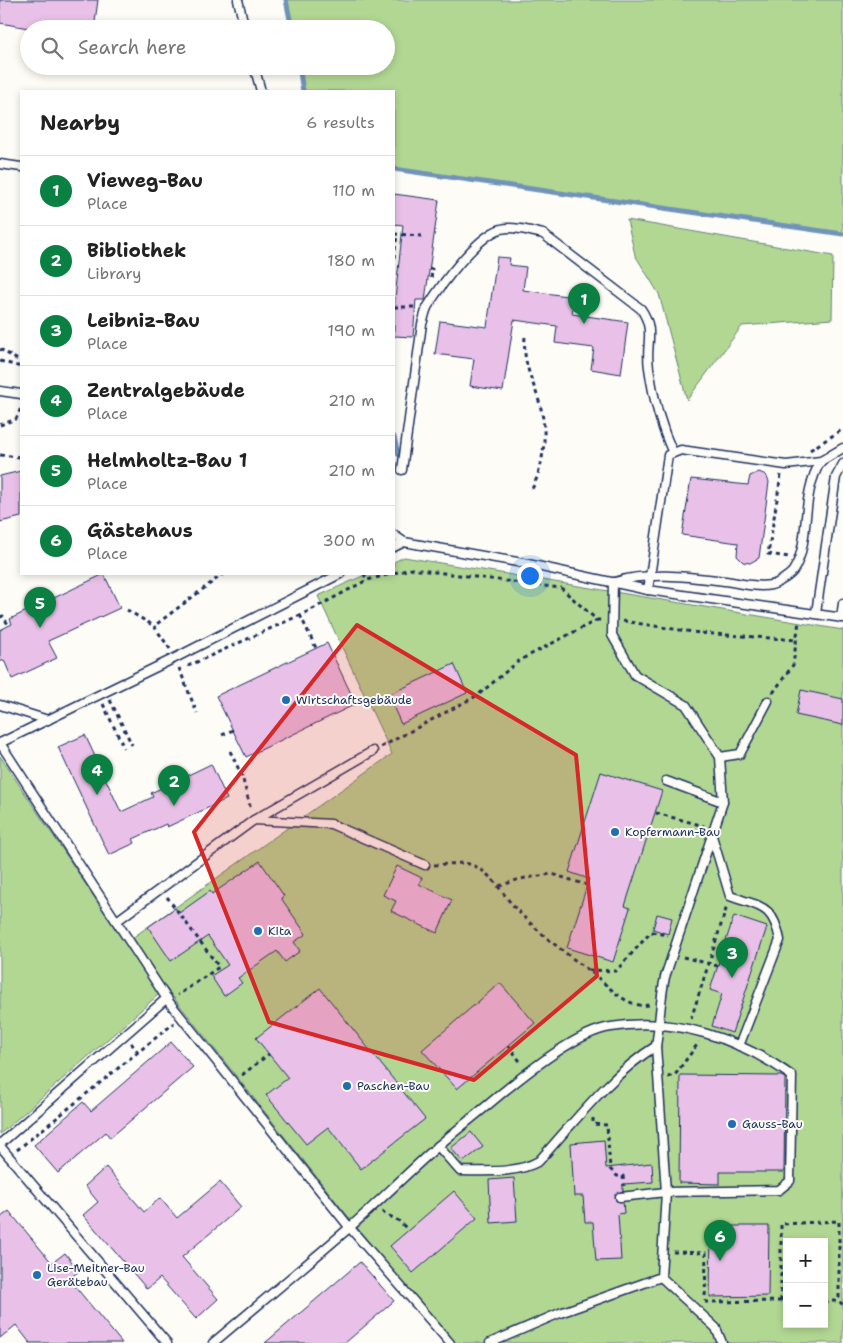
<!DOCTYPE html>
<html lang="en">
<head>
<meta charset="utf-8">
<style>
	:root { --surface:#fff; --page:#f2f2f2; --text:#222; --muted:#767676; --line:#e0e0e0; --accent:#0b8043 }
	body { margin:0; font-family:"Shantell Sans",sans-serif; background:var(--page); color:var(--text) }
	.controls { position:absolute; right:15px; bottom:15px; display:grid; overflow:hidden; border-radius:0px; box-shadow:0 2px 8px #0003 }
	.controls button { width:45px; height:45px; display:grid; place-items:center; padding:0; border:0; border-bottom:1px solid var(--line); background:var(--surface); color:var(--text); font:25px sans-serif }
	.you { position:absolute; left:529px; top:575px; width:18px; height:18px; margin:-12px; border:4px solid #fff; border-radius:50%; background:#1a73e8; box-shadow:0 0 0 8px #1a73e833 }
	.badge { display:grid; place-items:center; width:32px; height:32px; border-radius:50%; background:var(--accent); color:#fff; font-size:16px; font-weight:700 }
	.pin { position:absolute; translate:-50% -41px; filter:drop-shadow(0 1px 2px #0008) }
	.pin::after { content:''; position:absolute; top:26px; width:18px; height:15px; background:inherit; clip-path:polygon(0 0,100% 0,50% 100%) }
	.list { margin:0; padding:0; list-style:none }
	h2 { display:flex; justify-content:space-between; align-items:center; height:65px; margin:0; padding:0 20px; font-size:21px }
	h2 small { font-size:16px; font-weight:400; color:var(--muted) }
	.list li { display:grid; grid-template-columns:32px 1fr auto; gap:15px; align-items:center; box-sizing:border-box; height:70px; padding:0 20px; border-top:1px solid var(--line) }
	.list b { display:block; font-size:19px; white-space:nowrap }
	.list p { margin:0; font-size:16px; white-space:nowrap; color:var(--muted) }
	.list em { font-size:16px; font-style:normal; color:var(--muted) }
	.icon { flex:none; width:28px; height:28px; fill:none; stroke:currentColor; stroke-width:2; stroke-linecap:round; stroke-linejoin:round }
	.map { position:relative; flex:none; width:843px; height:1343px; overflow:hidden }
	.search { position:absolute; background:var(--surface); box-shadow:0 2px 8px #0003; left:20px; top:20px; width:375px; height:55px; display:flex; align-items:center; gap:12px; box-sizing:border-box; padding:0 18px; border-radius:28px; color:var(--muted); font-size:19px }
	.panel { position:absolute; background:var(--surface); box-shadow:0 2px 8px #0003; left:20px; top:90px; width:375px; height:485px; border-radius:0px }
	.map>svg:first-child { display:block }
	.green { fill:#b2d793; stroke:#668378; fill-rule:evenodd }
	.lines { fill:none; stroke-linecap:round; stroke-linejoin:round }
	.stream { stroke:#7193b9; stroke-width:5 }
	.building { fill:#e9c1e8; stroke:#1b2f5e }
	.lane-casing { stroke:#1b2f5e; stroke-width:11 }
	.path { stroke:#1b2f5e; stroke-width:3; stroke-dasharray:4 4; stroke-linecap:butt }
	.lane { stroke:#fdfcf7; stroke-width:8 }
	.marked { fill:#d62828; fill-opacity:0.2; stroke:#d62828; stroke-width:4; stroke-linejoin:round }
	.poi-dot { fill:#1f6fb2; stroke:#fdfcf7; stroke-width:2 }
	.labels { text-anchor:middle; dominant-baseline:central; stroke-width:4; stroke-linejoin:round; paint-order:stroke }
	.poi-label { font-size:12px; fill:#1b2f5e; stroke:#fdfcf7; text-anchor:start }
</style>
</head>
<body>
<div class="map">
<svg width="843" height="1343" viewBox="0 0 843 1343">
	<rect width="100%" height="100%" fill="#fdfcf7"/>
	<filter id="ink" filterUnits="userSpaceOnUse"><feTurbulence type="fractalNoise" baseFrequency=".02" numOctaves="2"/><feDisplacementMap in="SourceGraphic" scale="10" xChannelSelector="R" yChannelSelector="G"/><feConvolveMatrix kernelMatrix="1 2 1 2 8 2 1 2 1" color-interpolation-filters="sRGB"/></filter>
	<g filter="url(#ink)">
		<!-- green -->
		<g class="green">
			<polygon points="286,0 843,0 843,234 394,169 394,91 303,91 299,66 386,66 386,29 292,29"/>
			<polygon points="627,220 833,256 832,319 742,326 687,400 659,294 635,255"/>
			<path d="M404,557L843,630V1343H449L166,988L0,1134V756L125,943L392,754L318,596L367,574H394V562ZM787,1242H824V1324H787Z"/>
		</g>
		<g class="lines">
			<!-- stream -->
			<g class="stream">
				<polyline points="286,0 292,29"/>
				<polyline points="299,66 303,91"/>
				<polyline points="394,169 843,234"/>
				<polyline points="394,437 398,454"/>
			</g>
		</g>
		<!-- building -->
		<g class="building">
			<polygon points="0,0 98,0 94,29 34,29 0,23"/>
			<polygon points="394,194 439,200 425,300 416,300 413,337 394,336 394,308 403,225 394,224"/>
			<polygon points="497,257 510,258 509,265 526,267 523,290 574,297 572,314 628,322 621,374 591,369 594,348 555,343 557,326 514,320 503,391 470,386 474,359 435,354 440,321 487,327"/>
			<polygon points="21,471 21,517 0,522 0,476"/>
			<polygon points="759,472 766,475 769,482 759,558 750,563 743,562 737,556 738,543 682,535 691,479 748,485 750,476"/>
			<polygon points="104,574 120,608 48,641 57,658 12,679 4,660 0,662 0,630 12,624 10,619"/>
			<polygon points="327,643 356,704 246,757 216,696"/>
			<polygon points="454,664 467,693 401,724 388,695"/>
			<polygon points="801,690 843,699 843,725 796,715"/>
			<polygon points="85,735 121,812 153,797 151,793 211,764 227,799 167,827 166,824 133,839 135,843 109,855 58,747"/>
			<polygon points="601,772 662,791 625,906 630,908 613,962 567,948 589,879 569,872"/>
			<polygon points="260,861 284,896 281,898 306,934 294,942 300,951 285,962 277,951 238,978 242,983 224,996 211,976 228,965 208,936 171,961 148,927 175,908 179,913 210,891 212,894"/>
			<polygon points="397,866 422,878 419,884 452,900 437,933 391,911 396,901 383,895"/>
			<polygon points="657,914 672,918 668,934 653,929"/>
			<polygon points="734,916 767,927 732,1033 712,1026 722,994 710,990"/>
			<polygon points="500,983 535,1023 457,1089 422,1050"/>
			<polygon points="320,988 425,1119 361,1169 328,1127 306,1144 266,1095 288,1078 256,1038"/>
			<polygon points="171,1042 193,1067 110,1138 106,1132 58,1173 34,1145 83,1102 91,1111"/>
			<polygon points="680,1075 781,1076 785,1078 784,1172 720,1172 720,1184 679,1183"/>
			<polygon points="471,1132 483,1147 463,1162 451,1148"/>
			<polygon points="604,1140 606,1168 652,1163 653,1182 623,1184 623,1191 615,1194 616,1201 623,1202 624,1213 618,1214 621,1260 596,1261 593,1222 585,1222 583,1196 574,1196 571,1143"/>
			<polygon points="106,1167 144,1212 160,1198 177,1218 220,1182 241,1207 182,1257 218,1299 196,1319 160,1278 147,1289 83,1215 98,1202 85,1186"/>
			<polygon points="514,1178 517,1221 491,1223 489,1180"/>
			<polygon points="454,1191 477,1218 413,1273 390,1246"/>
			<polygon points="9,1211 52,1263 65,1253 79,1271 69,1279 122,1343 30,1343 16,1325 0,1338 0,1218"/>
			<polygon points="711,1226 769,1226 768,1296 710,1297"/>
			<polygon points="360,1262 394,1301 345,1343 265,1343"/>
		</g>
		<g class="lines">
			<defs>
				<g id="lane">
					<polyline points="238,0 245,29"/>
					<polyline points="254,66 261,91"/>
					<polyline points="0,164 21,167"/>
					<polyline points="0,391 21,394"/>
					<path d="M402,470L422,324C424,319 425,311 428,306C441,285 477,236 501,229C514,226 530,231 543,234L641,309C656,331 645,344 649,368C653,397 661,427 673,453"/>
					<polyline points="394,535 404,542 523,563 648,590 843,618"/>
					<polyline points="394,547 404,542"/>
					<path d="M615,582C649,571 691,577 725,581C740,583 756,588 771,585C777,584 789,576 793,571C812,542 799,496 821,461"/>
					<polyline points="648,590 668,455 681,450 786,465 821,461 843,448"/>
					<polyline points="816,613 836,477 843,464"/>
					<polyline points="841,618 843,603"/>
					<polyline points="0,705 48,720"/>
					<polyline points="0,743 169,1002 350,1228 450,1343"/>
					<polyline points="0,743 175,658 340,574"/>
					<polyline points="720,757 740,754 768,701"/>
					<polyline points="666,781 723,802"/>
					<polyline points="254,820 373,751"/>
					<path d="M712,836L730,896C760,907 773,904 780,940L739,1046"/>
					<polyline points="118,920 254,820 331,824 425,865"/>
					<polyline points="0,1144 167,998"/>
					<polyline points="0,1146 167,1343"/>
					<path d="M438,1146L460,1171C485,1171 517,1174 539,1161C576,1120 609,1076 656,1046"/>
					<polyline points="661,1277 716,1328 722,1343"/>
					<path d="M213,1343C258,1305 304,1267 349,1228C379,1202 407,1173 438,1146C459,1128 481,1111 502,1093C529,1071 577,1032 611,1027C675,1016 740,1039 792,1076L790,1181L779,1190L666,1192L620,1197"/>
					<path d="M490,1343L560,1313L661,1277L666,1192L656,1046C660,1023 660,1000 665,977L723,802L720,757L686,705L635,675L612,635L613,582"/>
				</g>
			</defs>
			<!-- lane casing -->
			<use href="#lane" class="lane-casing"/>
			<!-- path -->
			<g class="path">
				<polyline points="394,234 422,236"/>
				<polyline points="394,258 397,234"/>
				<polyline points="429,269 432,269 431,280"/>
				<polyline points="394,307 416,307"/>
				<path d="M525,337C522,368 536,384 542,413C547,437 543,467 532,489"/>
				<polyline points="0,349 21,362"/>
				<polyline points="0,361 21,367"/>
				<polyline points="0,425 16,419 21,408"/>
				<polyline points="810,450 843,429"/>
				<polyline points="0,455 21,457"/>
				<polyline points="781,475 768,554 789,557"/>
				<polyline points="394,573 411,569 561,588 597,620 602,620"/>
				<polyline points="364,574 367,580 391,574"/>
				<polyline points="127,610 154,626"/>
				<polyline points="300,615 316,648"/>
				<polyline points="0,617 3,616 9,626"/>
				<polyline points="623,621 699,633 798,640"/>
				<polyline points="170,649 154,626 223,574"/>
				<polyline points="188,666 309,611 367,580"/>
				<polyline points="179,668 197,713"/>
				<polyline points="773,693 793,665 799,621"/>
				<polyline points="110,700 132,745"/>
				<polyline points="103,704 124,748"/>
				<polyline points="222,735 233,730"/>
				<polyline points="381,747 478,695 520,660 597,620"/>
				<polyline points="230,751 242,776 251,810"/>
				<polyline points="656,813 704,826"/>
				<path d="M434,865C444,865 462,861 472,865C493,873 503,896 518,911C540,934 565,953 591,972C607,984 626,1009 649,1005"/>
				<polyline points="499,886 520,879 552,874 587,885"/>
				<polyline points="167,897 219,967 178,995"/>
				<polyline points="683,957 718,966"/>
				<polyline points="589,970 616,971 651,932 668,935"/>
				<polyline points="691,1019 727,906"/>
				<polyline points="131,1043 138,1052"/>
				<polyline points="508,1045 522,1064"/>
				<polyline points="242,1075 269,1054"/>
				<polyline points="668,1077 675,1075 699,1042"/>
				<polyline points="593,1118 593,1124 607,1125 610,1169 617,1176 623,1176 624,1186"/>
				<polyline points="17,1150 174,1023"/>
				<polyline points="382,1212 399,1221 408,1230"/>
				<polyline points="673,1252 706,1253 705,1301"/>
				<polyline points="781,1301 781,1224 839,1221 839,1301"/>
				<polyline points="824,1301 839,1301 843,1305"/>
				<polyline points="705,1302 787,1301"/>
			</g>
			<!-- lane -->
			<use href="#lane" class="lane"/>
		</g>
	</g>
	<!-- marked area -->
	<path class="marked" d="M357,625L576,755L597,976L474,1080L269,1022L194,832Z"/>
	<!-- markers -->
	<g class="poi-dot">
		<circle cx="286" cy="700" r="5"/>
		<circle cx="615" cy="832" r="5"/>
		<circle cx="258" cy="931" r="5"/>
		<circle cx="347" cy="1086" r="5"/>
		<circle cx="732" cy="1124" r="5"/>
		<circle cx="37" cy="1275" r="5"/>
	</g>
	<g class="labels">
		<!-- poi labels -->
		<g class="poi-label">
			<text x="296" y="700">Wirtschaftsgebäude</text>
			<text x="625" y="832">Kopfermann-Bau</text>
			<text x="268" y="931">Kita</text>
			<text x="357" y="1086">Paschen-Bau</text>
			<text x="742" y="1124">Gauss-Bau</text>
			<text x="47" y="1268">Lise-Meitner-Bau<tspan x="47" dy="14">Gerätebau</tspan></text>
		</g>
	</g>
</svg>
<div class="controls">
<button>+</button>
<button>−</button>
</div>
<div class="you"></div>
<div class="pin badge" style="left:584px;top:324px">1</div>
<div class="pin badge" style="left:174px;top:806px">2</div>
<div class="pin badge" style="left:732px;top:978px">3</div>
<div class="pin badge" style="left:97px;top:795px">4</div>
<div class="pin badge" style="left:40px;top:628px">5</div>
<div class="pin badge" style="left:720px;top:1261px">6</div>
<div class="search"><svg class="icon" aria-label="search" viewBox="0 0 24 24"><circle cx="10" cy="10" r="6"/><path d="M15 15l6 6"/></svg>Search here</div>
<section class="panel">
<h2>Nearby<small>6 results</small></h2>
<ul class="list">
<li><span class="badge">1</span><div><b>Vieweg-Bau</b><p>Place</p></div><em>110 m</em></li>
<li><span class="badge">2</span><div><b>Bibliothek</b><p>Library</p></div><em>180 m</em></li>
<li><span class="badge">3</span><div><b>Leibniz-Bau</b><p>Place</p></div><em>190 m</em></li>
<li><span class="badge">4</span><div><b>Zentralgebäude</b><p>Place</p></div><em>210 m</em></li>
<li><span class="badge">5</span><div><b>Helmholtz-Bau 1</b><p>Place</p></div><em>210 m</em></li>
<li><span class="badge">6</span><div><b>Gästehaus</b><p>Place</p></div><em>300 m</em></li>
</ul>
</section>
</div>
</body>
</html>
